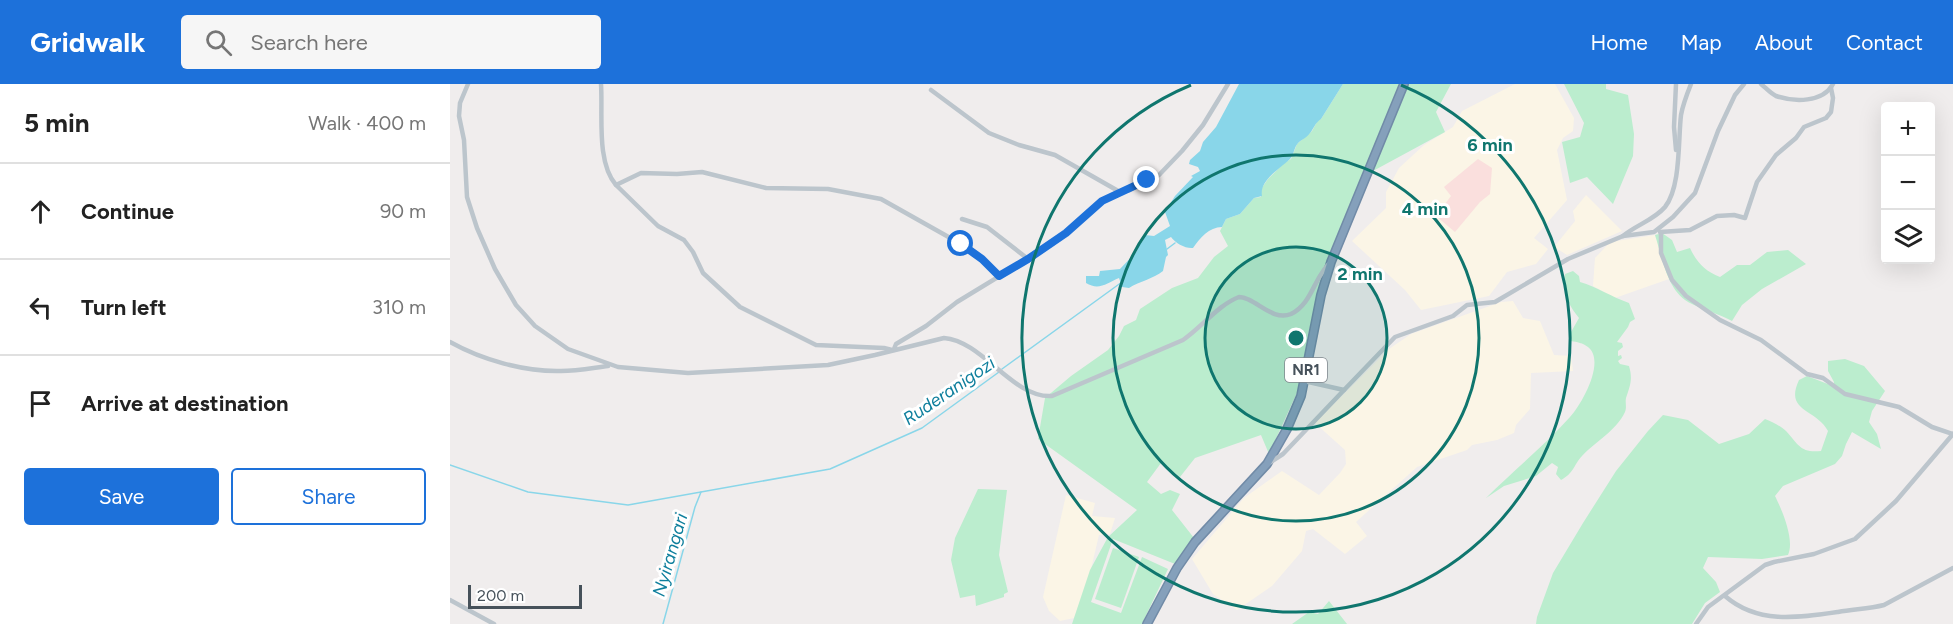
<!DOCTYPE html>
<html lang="en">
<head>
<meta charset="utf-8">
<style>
	:root { --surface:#fff; --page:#f6f6f6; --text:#222; --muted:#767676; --line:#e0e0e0; --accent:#1d71da }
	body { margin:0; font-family:Figtree,sans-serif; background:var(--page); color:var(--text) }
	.controls { position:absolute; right:18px; top:18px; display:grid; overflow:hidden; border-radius:6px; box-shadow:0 6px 24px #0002 }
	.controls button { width:54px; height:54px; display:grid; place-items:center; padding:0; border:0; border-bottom:2px solid var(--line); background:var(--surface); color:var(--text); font:30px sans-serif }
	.scale { position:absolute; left:18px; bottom:15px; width:114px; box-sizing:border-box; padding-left:6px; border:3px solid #46515a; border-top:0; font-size:16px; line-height:21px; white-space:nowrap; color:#46515a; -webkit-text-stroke:4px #fff; paint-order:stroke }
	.stop { position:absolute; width:18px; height:18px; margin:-14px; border:4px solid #1d71da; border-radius:50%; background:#fff }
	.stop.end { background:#1d71da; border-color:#fff; box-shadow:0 2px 6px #0008 }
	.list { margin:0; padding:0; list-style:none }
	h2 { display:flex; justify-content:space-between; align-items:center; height:78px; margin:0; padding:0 24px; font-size:26px }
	h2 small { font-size:20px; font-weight:400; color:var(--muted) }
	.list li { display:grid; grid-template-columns:39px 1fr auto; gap:18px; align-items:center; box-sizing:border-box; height:96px; padding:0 24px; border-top:2px solid var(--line) }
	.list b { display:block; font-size:22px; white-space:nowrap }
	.list em { font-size:20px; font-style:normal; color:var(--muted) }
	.actions { display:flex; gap:12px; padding:18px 24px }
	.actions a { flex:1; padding:14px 0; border:2px solid var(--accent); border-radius:6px; text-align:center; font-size:21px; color:var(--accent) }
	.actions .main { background:var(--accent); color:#fff }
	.icon { flex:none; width:33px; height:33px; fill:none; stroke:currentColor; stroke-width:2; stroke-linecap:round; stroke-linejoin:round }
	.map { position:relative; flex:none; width:1503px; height:540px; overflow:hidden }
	header { display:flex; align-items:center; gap:36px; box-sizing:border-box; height:84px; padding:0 30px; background:var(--accent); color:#fff }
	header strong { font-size:28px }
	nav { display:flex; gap:33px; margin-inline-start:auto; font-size:21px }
	.search { width:420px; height:54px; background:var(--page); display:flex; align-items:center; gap:15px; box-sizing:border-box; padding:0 21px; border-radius:6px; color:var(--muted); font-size:22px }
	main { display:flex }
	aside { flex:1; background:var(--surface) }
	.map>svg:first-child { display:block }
	.commercial { fill:#fbf5e6 }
	.medical { fill:#fadfdd }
	.green { fill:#bbedce }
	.water { fill:#89d6e9 }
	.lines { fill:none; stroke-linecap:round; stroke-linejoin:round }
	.stream { stroke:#89d6e9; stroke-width:1.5 }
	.highway-casing { stroke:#718ba7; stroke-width:10 }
	.minor { stroke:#bcc5cc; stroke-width:4.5 }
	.highway { stroke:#85a0bb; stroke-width:7 }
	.route { stroke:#1d71da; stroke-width:8 }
	.ring { fill:none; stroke:#0f766e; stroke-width:3 }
	.labels { text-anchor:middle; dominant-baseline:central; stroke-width:6; stroke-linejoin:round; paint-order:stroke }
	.shield { fill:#fff; stroke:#7e858c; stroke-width:1.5 }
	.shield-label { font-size:15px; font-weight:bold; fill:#46515a }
	.water-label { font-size:18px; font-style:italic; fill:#0f7f9d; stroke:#fff }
	.centre { fill:#0f766e; stroke:#fff; stroke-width:3 }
	.ring-label { font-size:18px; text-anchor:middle; font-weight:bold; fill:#0f766e; stroke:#fff; stroke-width:6; stroke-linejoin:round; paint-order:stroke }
</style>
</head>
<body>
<header>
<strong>Gridwalk</strong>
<div class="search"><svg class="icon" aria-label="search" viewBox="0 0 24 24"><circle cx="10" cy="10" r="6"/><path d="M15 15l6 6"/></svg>Search here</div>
<nav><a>Home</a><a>Map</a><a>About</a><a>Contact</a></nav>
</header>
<main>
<aside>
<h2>5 min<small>Walk · 400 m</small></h2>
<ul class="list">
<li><svg class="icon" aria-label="ahead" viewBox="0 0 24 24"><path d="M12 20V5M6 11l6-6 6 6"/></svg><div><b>Continue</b></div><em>90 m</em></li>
<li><svg class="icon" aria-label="left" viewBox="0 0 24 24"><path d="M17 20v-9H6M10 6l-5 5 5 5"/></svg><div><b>Turn left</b></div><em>310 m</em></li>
<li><svg class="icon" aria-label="arrive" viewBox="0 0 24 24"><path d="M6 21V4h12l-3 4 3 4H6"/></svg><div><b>Arrive at destination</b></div></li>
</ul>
<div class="actions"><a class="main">Save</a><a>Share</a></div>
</aside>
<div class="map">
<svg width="1503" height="540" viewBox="0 0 1503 540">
	<rect width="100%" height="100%" fill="#f0eded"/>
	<!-- commercial -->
	<g class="commercial">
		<polygon points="1065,0 1105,0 1124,34 1123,47 1113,54 1107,66 1117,116 1084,154 1098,165 1086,180 1057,188 1039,212 971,226 955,206 902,157 936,124 936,108 949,84 974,61 1003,43 1012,27"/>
		<polygon points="1136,111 1172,147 1117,171 1104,163 1125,137 1123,127"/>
		<polygon points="1205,151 1219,195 1165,214 1143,202 1145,174 1160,158"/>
		<polygon points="1063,217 1073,234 1090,237 1104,271 1121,272 1123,287 1081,289 1080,325 1066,341 1064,349 1047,356 1022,361 1017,366 967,383 906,438 917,452 895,470 863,445 856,447 852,467 822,502 787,526 763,510 742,475 794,414 832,387 869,411 890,389 896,380 895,366 865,339 939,265 961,250 1051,218"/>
		<polygon points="616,411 645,419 642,432 665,434 660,450 649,451 638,498 624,534 610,537 599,527 593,513"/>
	</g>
	<!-- medical -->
	<polygon class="medical" points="1028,75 1042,84 1040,110 1030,118 1005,148 986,132 1001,112 994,103"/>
	<!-- green -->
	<g class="green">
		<polygon points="893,0 1001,0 986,28 995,48 923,87 878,175 858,251 856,289 819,370 811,351 745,374 730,393 711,379 697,398 711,410 720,406 730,410 722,426 744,454 725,480 663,455 641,518 671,529 692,473 718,485 692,540 622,540 640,486 658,453 687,426 588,355 595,314 621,292 658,266 669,252 674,242 686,236 690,225 722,204 748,194 764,173 778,162 770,147 776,135 790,130 804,114 811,113 811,105 818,95 834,79 841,75 847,60 862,47 868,36 871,35"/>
		<polygon points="1114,0 1156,0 1156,5 1178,11 1184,50 1183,72 1163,120 1137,93 1120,99 1112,58 1130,53 1134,39"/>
		<path d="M1212,149L1222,156L1227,168L1240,164C1247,179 1255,187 1270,193L1287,181H1300L1317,168L1338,166L1356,180L1312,205L1292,221L1282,237C1269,230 1255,226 1242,220C1217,209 1213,175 1205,151Z"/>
		<path d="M1123,187L1129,192L1130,198C1147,203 1162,213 1179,219L1185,235L1180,238L1178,243L1167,258L1172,259L1173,263L1168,267V272L1171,271L1172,274L1168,277L1170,280L1179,282C1183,295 1180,302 1176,314C1175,319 1177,323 1175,328C1166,347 1146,357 1132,372C1123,382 1124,389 1111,396L1106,390L1108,383L1102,379L1086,392L1054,402L1036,414C1063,387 1094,362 1120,333C1132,320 1156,277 1138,263C1133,259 1127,258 1121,257V248L1129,234C1118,221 1112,207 1115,190Z"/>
		<path d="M1395,275L1414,282L1435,307L1422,327L1419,338L1427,350L1431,365L1402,348L1396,360L1392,372L1385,380L1333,402L1325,412C1332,426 1345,456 1338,471L1312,475L1258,473L1253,484L1266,498L1270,508L1255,519L1242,540H1086L1087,533L1103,489L1133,439L1166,387L1198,347L1213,331L1238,336L1269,360L1299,350L1315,335C1322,338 1331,342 1336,347C1349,361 1350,369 1371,367L1378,347C1366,324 1334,328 1349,296L1357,292L1383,302L1384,298L1378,287V277Z"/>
		<polygon points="528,405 557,406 549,471 558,508 554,510 554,513 526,522 525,511 510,514 501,476 505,454"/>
		<polygon points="663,464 689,473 671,524 645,515"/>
		<polygon points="879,517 897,540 842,540 859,528 868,530"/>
	</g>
	<!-- water -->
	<path class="water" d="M789,0H893L871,35C865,39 864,44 860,49C856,55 849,56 846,62C844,66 843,72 840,75C830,85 809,96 812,112L804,114L790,130L776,135L772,143C759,143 750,154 743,164C736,165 725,159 721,153L715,156L718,171L716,173L713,187C703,195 690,197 679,204L672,203L669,194C657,199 649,207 636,199V192H649L650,187L670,185L687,167L689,159L692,158L695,151L704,152L720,142L715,128L725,112L743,93L741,92L750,87L748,83L739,80L740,76L750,67L753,58L766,43Z"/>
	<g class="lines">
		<!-- stream -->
		<g class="stream">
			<polyline points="717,165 725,159"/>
			<polyline points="552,285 672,198"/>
			<polyline points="0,381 78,408 178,421 380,385 472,344 549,288"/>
			<polyline points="213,540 245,423 251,408"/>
		</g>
		<defs>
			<polyline id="highway" points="697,540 727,484 745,458 817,380 837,345 851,312 871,211 881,178 954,0"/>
		</defs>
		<!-- highway casing -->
		<use href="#highway" class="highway-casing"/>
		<!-- minor -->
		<g class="minor">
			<path d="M18,0L10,19L9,32L14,56L17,113L27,144L45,185L66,221L85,242L118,265L168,283L238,289L378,281L425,271L494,254C533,257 563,315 602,312L733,256C752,243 768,221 789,213C805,213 822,238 841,230C863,219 864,192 881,178"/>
			<path d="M151,0C153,30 146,78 166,101L191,89L227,90L252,88L316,104L378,105L431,115L511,160L532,175L549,192"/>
			<polyline points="1226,0 1224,43 1226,66"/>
			<path d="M1311,0C1316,4 1320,9 1326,12C1344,18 1373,19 1383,0"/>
			<polyline points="481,6 539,49 569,61 605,71 670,108"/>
			<polyline points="166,101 208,142 234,156 243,168 253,189 290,223 366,261 434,264 442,266"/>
			<polyline points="512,135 537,143 578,175"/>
			<polyline points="1210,148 1240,146 1267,132 1284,131 1295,134 1307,98 1326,71 1346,54 1354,43 1376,34 1381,28 1383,14 1381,4"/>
			<polyline points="1211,149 1211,169 1222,196 1236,212 1270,236 1311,256 1357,290 1373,294 1395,310 1449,323 1482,343 1503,350"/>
			<path d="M1173,152C1186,141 1204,136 1215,123C1231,103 1228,56 1231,31C1233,20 1237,10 1241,0"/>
			<path d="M0,258C32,276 75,288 111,287C127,287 142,284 158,282"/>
			<polyline points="444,265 446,260 476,242 507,218 594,165 616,149 652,117 664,110 680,106 709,91 732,67 753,41 778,0"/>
			<polyline points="854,297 894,306 945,253 1003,232 1017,221 1045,218 1118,175 1173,152 1204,148 1223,133 1245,109 1268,47 1285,11 1294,0"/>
			<polyline points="819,379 833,370 894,306"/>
			<path d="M1275,512C1307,540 1347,534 1388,528C1404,525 1419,525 1434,521L1503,484"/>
			<polyline points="0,516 44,540"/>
			<polyline points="1246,540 1258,523 1315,481 1324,478 1364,470 1405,455 1446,417 1503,350"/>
		</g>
		<!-- highway -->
		<use href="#highway" class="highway"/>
	</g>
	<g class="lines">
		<!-- route -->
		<polyline class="route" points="511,160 532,175 549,192 578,175 616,149 652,117 697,96"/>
	</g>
	<!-- distance rings -->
	<circle cx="846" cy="254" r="91" fill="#0f766e" fill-opacity=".12"/>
	<g class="ring">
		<circle cx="846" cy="254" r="91"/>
		<circle cx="846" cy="254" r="183"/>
		<path d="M951 1A274 274 0 1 1 741 1"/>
	</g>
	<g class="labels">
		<!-- shield labels -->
		<rect class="shield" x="835" y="274" width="42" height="24" rx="4.5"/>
		<g class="shield-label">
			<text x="856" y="286">NR1</text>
		</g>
		<!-- water labels -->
		<g class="water-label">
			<text transform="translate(499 307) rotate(-34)">Ruderanigozi</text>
			<text transform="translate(220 471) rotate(-74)">Nyirangari</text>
		</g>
	</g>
	<circle cx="846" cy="254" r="9" class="centre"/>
	<g class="ring-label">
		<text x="1040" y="67">6 min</text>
		<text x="975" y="131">4 min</text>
		<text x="910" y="196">2 min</text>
	</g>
</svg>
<div class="controls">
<button>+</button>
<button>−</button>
<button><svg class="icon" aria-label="layers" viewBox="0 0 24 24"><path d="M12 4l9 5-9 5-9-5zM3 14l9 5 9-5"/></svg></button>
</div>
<div class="scale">200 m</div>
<div class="stop" style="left:511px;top:160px"></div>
<div class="stop end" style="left:697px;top:96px"></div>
</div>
</main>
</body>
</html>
